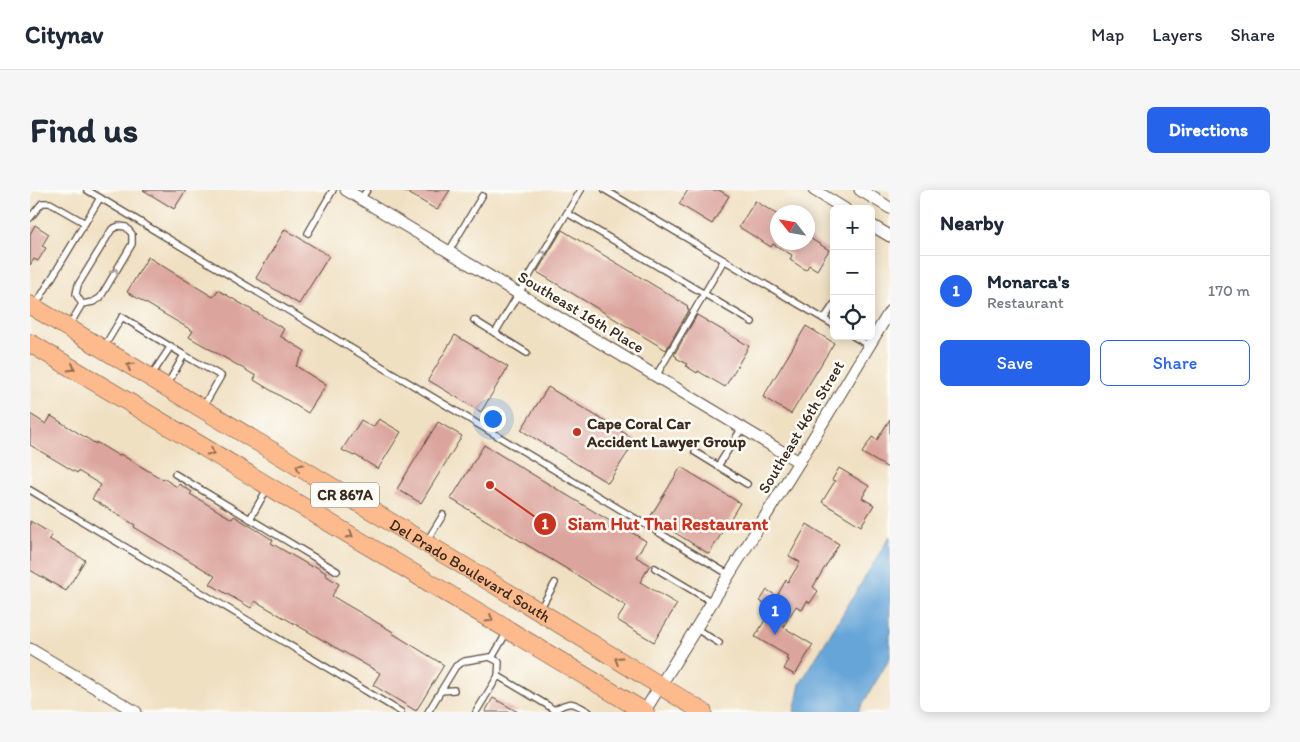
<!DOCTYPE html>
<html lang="en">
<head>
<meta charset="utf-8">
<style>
	:root { --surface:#fff; --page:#f6f6f7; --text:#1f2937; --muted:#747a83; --line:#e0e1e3; --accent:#2563eb }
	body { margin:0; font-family:Itim,sans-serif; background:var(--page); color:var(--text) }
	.controls { position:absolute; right:15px; top:15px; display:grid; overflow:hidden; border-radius:8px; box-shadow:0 2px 12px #0003 }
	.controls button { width:45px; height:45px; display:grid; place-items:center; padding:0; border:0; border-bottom:1px solid var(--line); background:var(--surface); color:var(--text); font:25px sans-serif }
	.compass { position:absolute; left:740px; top:15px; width:45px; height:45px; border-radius:50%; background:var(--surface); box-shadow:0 2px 12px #0003; rotate:301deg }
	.you { position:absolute; left:462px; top:228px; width:18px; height:18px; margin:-12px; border:4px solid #fff; border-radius:50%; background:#1a73e8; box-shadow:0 0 0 8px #1a73e833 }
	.badge { display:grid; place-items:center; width:32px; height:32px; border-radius:50%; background:var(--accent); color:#fff; font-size:16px; font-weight:700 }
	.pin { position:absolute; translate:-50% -41px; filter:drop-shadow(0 1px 2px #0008) }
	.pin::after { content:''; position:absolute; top:26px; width:18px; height:15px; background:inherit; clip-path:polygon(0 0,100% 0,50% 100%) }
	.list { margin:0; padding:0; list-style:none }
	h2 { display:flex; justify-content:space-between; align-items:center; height:65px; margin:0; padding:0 20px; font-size:21px }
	h2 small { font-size:16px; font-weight:400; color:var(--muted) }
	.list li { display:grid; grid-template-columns:32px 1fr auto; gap:15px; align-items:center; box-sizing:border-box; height:70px; padding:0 20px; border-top:1px solid var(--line) }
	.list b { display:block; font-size:19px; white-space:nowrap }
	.list p { margin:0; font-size:16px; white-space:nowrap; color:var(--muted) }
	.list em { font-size:16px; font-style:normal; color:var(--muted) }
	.actions { display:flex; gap:10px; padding:15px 20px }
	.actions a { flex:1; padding:11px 0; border:1px solid var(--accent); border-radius:8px; text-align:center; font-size:18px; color:var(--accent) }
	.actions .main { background:var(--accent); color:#fff }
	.icon { flex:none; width:28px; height:28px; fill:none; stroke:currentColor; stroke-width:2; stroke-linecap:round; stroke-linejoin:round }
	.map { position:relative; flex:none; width:860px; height:522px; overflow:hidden; border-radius:8px }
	header { display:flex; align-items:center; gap:30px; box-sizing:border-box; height:70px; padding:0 25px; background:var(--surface); border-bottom:1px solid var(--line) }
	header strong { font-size:24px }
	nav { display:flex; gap:28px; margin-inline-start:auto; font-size:18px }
	.intro { display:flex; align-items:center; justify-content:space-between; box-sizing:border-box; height:120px; padding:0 30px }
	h1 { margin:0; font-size:35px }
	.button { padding:12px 22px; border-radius:8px; background:var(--accent); color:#fff; font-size:18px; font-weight:700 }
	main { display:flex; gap:30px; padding:0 30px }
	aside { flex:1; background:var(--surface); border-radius:8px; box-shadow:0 2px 12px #0003 }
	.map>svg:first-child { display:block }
	.water { fill:#66a5d8; stroke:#50687b }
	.building { fill:#dba59d }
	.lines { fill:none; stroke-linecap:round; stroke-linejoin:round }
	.service-casing { stroke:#564537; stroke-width:8 }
	.minor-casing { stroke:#564537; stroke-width:13 }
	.primary-casing { stroke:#564537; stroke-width:19 }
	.service { stroke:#fff; stroke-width:5.5 }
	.minor { stroke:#fff; stroke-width:11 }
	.primary { stroke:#fcba8d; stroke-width:18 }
	.oneway { stroke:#a79f9a }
	.oneway2 { stroke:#926b50 }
	.poi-dot { fill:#c8321e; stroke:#fdfcf7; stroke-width:2 }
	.labels { text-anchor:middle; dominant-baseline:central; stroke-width:5; stroke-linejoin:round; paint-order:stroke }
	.shield { fill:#fdfcf7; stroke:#75695f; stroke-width:1 }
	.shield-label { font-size:15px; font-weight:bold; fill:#3b2a1e }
	.street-label { font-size:16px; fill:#3b2a1e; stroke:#fdfcf7 }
	.poi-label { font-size:16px; font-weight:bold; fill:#3b2a1e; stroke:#fdfcf7; text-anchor:start }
	.leader { fill:none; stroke:#c8321e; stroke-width:2 }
	.callout-dot { fill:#c8321e; stroke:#fdfcf7; stroke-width:2 }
	.mark-label { font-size:15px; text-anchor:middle; font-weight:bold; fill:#fff }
	.callout-label { font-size:18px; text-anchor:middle; font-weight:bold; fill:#c8321e; stroke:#fdfcf7; stroke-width:5; stroke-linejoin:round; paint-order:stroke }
</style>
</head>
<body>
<header>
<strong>Citynav</strong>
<nav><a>Map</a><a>Layers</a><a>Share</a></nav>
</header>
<div class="intro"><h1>Find us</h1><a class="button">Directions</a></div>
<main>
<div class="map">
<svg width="860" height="522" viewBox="0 0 860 522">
	<rect width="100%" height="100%" fill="#fdfcf7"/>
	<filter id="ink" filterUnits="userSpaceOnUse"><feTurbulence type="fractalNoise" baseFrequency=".02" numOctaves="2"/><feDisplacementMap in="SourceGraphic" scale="10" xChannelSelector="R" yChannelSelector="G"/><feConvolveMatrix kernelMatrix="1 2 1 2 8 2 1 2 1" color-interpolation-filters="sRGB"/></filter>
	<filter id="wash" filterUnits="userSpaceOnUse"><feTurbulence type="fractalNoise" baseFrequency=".0096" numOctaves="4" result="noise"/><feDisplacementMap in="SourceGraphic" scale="20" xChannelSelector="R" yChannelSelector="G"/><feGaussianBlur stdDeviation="1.12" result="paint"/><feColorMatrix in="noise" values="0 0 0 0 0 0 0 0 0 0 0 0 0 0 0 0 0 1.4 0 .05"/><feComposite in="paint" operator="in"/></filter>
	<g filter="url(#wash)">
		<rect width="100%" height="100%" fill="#f0e0c2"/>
		<!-- water -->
		<polygon class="water" points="860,346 860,468 828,522 764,522 770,494"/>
		<g id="blocks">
			<!-- building -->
			<g class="building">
				<polygon points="113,0 156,0 144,19"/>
				<polygon points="373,0 420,0 407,20"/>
				<polygon points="658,0 689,0 699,6 682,34 649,14"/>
				<polygon points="725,11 748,25 748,52 778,52 778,47 799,60 787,80 779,75 776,80 760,70 762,65 743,54 741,57 709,37"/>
				<polygon points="5,35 19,44 12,56 16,58 8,71 4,69 0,75 0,44"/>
				<polygon points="255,39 299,66 269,114 226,88"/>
				<polygon points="532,40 658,116 657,118 659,120 636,160 507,82"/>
				<polygon points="118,67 183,107 188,100 254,139 250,146 275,161 266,176 296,195 278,223 224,190 226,186 159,147 163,141 97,102"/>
				<polygon points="667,125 719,156 695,197 668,181 667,183 656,176 657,174 646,168 647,167 644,165"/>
				<polygon points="776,136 804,153 761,224 733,207"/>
				<polygon points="425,145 478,177 451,222 398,190"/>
				<polygon points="518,197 606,250 578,293 491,240"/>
				<polygon points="0,224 16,234 21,226 66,254 66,252 89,266 90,264 132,289 133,288 147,297 149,294 162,302 160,304 202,329 204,326 243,350 241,353 282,377 283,375 296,383 295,385 309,394 302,406 363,442 362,443 414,475 386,521 343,495 350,483 225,411 221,418 180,394 185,386 104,337 105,335 62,309 71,295 48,281 47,283 0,255"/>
				<polygon points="349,229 371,242 348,279 325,265 324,266 312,260 331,230 343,237"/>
				<polygon points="860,229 860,279 832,263 842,247 847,250"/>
				<polygon points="408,232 432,246 391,313 367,299"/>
				<polygon points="454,255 593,339 594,338 616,351 606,367 620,375 610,392 647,414 624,452 587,430 596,416 560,394 560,393 421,309"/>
				<polygon points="651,277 710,313 679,364 620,327"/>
				<polygon points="809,278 839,296 832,308 844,315 831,336 792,312 805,291 802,290"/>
				<polygon points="0,331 22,344 19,349 55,370 36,401 0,380"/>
				<polygon points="777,334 809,354 783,397 788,401 780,413 777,411 772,420 766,416 753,437 783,455 765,485 754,479 759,470 756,469 758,466 725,447 742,418 730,411 737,400 747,406 756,390 758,392 770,372 759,366"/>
				<polygon points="463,508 488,522 455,522"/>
			</g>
		</g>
	</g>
	<g filter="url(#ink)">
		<use href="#blocks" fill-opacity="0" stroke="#564537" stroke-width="1"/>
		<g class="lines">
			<defs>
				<g id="service">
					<polyline points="57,0 698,384"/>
					<polyline points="551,0 537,23 722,132"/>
					<polyline points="575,0 804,135"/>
					<polyline points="331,9 337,0"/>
					<polyline points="0,28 12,13 20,13 55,33"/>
					<polyline points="278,43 303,0"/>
					<polyline points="419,61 452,6"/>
					<polyline points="5,116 70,8"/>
					<polyline points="794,129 804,114"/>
					<polyline points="444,130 497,163"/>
					<polyline points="39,136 52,114 63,112 70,108 102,54 102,44 96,37 89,36 82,39 48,95 46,104 52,114"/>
					<polyline points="465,143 537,23"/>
					<polyline points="823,146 839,156"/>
					<polyline points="74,157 92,127 154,165"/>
					<polyline points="121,186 141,156"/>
					<polyline points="626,186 694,70"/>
					<polyline points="137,195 154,165 191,186 173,217"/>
					<polyline points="665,262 717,294"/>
					<polyline points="688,276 712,238"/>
					<polyline points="145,284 307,381"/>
					<polyline points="0,300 371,522"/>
					<polyline points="220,329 237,299"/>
					<polyline points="397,351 413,325"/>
					<polyline points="625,378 682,412"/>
					<polyline points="510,419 525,393"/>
					<polyline points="665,438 689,453"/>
					<polyline points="462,468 477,442"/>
					<polyline points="411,501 424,500"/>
					<path d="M524,520C541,510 543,512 559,522"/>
					<polyline points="398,522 426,476 435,471 460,467 469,472 468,486 517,515 524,520 524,522"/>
					<polyline points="446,522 468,486"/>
				</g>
				<g id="minor">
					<polyline points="316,0 769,272"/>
					<polyline points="784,0 815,19"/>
					<polyline points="830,0 860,18"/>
					<polyline points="841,35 860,46"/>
					<polyline points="0,459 106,522"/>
					<polyline points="614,522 769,272 860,121"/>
				</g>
				<g id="primary">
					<path id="s1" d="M0,115L520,428L673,522"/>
					<polyline points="0,153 615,522"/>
				</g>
			</defs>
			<!-- service casing -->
			<use href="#service" class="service-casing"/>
			<!-- minor casing -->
			<use href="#minor" class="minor-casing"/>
			<!-- primary casing -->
			<use href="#primary" class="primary-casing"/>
			<!-- service -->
			<use href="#service" class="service"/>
			<!-- minor -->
			<use href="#minor" class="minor"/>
			<!-- primary -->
			<use href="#primary" class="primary"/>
		</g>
		<!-- one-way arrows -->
		<defs><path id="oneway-chevron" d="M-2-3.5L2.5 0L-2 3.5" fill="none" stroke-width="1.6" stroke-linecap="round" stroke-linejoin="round" transform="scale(1.25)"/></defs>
		<g class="oneway">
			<use href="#oneway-chevron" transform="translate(513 64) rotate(-59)"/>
			<use href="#oneway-chevron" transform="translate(85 82) rotate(-60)"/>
		</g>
		<g class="oneway2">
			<use href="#oneway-chevron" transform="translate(100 176) rotate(-149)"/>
			<use href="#oneway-chevron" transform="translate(42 178) rotate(31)"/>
			<use href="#oneway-chevron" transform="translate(181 262) rotate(31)"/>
			<use href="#oneway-chevron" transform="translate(269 277) rotate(-149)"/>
			<use href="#oneway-chevron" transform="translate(320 345) rotate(31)"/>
			<use href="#oneway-chevron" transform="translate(460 429) rotate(31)"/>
			<use href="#oneway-chevron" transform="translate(588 470) rotate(-148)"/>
		</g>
	</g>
	<!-- markers -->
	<circle class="poi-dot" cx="547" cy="242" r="5"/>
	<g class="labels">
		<!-- shield labels -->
		<rect class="shield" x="281" y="292.5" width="68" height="25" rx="4"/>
		<g class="shield-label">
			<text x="315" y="305">CR 867A</text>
		</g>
		<!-- street labels -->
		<g class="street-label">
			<text transform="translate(551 122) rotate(31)">Southeast 16th Place</text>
			<text transform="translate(771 237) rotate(-59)">Southeast 46th Street</text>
			<text stroke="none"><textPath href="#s1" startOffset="514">Del Prado Boulevard South</textPath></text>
		</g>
		<!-- poi labels -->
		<g class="poi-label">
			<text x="557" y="233">Cape Coral Car<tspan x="557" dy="18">Accident Lawyer Group</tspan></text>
		</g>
	</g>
	<!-- callouts -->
	<path class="leader" d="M460 295L515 334"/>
	<g class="callout-dot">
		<circle cx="460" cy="295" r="5"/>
		<circle cx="515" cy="334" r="12"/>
	</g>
	<g class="mark-label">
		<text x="515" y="339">1</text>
	</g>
	<g class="callout-label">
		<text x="638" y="340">Siam Hut Thai Restaurant</text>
	</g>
</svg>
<div class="controls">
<button>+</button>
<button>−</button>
<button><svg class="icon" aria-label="locate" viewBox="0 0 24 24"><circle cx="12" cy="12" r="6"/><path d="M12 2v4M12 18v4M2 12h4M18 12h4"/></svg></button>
</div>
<svg class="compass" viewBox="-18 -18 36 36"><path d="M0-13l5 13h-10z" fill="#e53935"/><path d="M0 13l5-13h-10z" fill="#747a83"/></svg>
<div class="you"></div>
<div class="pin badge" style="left:745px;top:445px">1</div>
</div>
<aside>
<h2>Nearby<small></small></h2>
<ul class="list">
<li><span class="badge">1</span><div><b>Monarca's</b><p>Restaurant</p></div><em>170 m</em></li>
</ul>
<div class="actions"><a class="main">Save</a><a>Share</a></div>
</aside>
</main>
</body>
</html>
